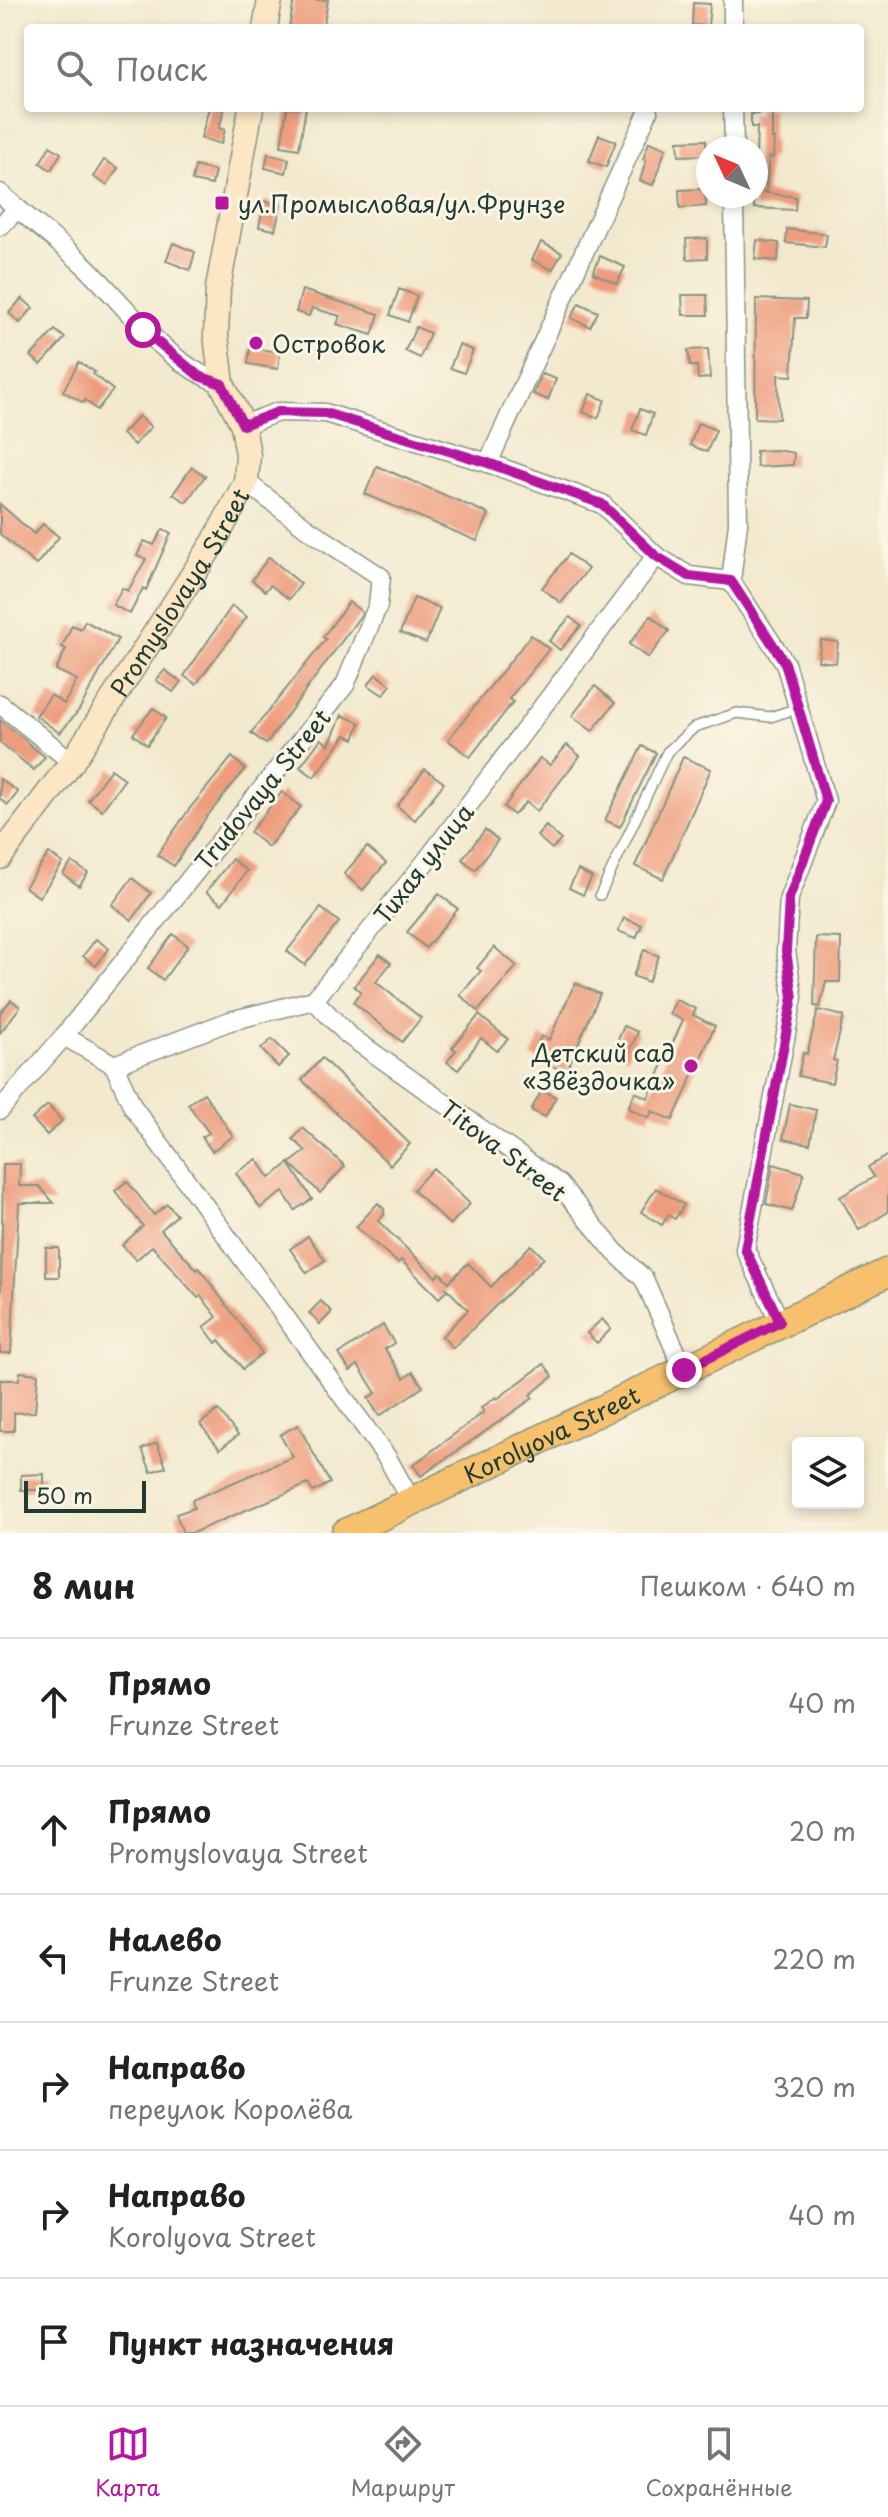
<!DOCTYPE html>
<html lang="ru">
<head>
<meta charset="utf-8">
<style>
	:root { --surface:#fff; --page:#f6f6f6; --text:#202124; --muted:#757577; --line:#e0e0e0; --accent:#b5179e }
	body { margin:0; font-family:"Playpen Sans",sans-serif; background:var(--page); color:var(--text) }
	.controls { position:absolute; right:24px; bottom:24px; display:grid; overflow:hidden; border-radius:8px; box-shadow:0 4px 12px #0003 }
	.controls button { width:72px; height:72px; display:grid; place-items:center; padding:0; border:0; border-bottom:2px solid var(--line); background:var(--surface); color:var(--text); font:40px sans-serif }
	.compass { position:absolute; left:696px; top:136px; width:72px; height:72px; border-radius:50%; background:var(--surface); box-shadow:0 4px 12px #0003; rotate:314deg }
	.scale { position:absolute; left:24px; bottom:20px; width:122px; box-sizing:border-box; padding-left:8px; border:4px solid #1f3d34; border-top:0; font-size:22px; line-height:28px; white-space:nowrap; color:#1f3d34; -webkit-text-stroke:6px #fcf5e5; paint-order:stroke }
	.stop { position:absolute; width:24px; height:24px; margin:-18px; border:6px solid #b5179e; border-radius:50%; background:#fff }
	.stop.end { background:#b5179e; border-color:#fff; box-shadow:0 2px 8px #0008 }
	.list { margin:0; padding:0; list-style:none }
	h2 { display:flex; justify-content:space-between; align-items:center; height:104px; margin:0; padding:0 32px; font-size:34px }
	h2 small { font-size:26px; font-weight:400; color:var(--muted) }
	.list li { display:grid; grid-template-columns:52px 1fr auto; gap:24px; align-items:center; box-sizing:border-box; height:128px; padding:0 32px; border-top:2px solid var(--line) }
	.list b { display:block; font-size:30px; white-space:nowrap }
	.list p { margin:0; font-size:26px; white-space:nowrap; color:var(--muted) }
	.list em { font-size:26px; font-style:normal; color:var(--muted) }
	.icon { flex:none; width:44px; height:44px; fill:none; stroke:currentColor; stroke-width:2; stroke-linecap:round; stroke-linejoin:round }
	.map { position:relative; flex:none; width:888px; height:1533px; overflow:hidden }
	.search { position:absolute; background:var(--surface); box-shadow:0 4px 12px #0003; left:24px; right:24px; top:24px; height:88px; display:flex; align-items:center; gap:20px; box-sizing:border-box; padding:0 28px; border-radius:8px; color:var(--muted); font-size:30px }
	.sheet { height:872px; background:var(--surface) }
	nav { display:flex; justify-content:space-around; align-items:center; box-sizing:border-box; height:112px; border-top:2px solid var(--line); background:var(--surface); font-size:22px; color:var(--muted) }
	nav a { display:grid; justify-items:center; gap:4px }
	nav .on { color:var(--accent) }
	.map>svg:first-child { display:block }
	.building { fill:#ee9c7d }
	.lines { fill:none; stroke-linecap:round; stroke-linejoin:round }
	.lane-casing { stroke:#889381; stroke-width:12 }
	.street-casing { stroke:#889381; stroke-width:21 }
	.secondary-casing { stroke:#889381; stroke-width:27 }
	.primary-casing { stroke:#889381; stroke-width:31 }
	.lane { stroke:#fff; stroke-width:9 }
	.street { stroke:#fff; stroke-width:18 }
	.secondary { stroke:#fce6c4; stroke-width:24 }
	.primary { stroke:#f7c06c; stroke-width:28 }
	.route { stroke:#b5179e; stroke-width:10 }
	.poi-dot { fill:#b5179e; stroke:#fcf5e5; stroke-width:3 }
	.labels { text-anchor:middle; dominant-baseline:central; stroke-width:6; stroke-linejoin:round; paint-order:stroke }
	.poi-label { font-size:24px; fill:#1f3d34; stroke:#fcf5e5; text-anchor:start }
	.street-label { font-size:24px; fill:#1f3d34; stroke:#fcf5e5 }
</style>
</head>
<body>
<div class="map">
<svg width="888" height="1533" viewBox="0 0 888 1533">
	<rect width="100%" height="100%" fill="#fcf5e5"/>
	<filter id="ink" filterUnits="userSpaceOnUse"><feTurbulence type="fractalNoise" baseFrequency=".0125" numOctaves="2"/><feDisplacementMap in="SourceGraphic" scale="16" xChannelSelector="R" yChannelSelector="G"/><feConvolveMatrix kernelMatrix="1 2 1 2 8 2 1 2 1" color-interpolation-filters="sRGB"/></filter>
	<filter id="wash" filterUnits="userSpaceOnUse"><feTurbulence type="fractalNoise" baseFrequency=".006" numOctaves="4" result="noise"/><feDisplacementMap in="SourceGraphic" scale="32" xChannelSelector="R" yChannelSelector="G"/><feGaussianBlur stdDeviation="1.8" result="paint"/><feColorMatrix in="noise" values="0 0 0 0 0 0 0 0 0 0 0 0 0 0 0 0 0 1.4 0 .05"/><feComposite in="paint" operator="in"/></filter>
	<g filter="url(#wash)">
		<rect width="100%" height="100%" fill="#f2e9ce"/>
		<g id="blocks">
			<!-- building -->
			<g class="building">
				<polygon points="294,0 328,0 323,28 289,28"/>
				<polygon points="693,3 710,4 708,26 692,25"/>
				<polygon points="209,108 224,110 219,128 225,130 221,144 201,138"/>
				<polygon points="287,108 306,108 299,149 281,146"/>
				<polygon points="758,108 772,108 772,139 774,139 773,158 769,157 766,192 762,192 796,197 795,210 754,208 757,127 751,127 751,114 758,114"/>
				<polygon points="599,135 616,141 606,167 589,161"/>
				<polygon points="706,140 707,155 679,156 678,141"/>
				<polygon points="649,142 666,148 653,185 640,181 646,160 643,159"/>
				<polygon points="50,146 61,153 51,170 40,163"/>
				<polygon points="268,154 289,159 286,173 265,168"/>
				<polygon points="104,160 118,168 107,185 93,177"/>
				<polygon points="195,166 215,171 212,185 192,181"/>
				<polygon points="705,189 706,206 680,208 679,190"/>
				<polygon points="264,201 281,205 275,230 259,227"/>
				<polygon points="787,229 827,234 825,247 786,243"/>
				<polygon points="707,238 707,258 687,259 686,239"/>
				<polygon points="757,240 779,243 778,261 755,259"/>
				<polygon points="541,242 562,253 552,270 532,260"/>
				<polygon points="173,243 195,252 190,270 166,261"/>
				<polygon points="600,256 625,267 617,284 593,273"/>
				<polygon points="399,289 417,296 408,322 390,315"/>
				<polygon points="302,290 379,314 372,335 337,324 340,316 312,308 309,316 296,312"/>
				<polygon points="682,295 707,295 708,315 683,315"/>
				<polygon points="22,298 33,308 20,323 9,313"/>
				<polygon points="756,299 807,301 806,318 795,318 792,376 778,375 779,419 755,418"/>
				<polygon points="579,303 598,312 590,327 571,318"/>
				<polygon points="416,327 430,333 420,358 405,351"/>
				<polygon points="55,330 65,338 41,365 31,356"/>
				<polygon points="459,345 473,350 464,373 450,368"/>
				<polygon points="250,348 280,352 278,369 248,364"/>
				<polygon points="708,349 710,378 698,379 697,366 690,366 688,350"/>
				<polygon points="79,362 95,372 93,374 113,390 97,410 85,400 84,403 63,391"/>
				<polygon points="542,374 556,379 548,400 533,394"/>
				<polygon points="590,394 605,400 598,418 583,412"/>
				<polygon points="640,409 653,414 646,435 632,430"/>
				<polygon points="139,416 151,427 134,445 122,434"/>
				<polygon points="698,423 716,430 707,452 690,445"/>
				<polygon points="776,450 794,453 793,465 757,467 756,451"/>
				<polygon points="377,466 489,514 477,541 365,494"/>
				<polygon points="192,467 205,476 186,502 173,494"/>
				<polygon points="0,504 34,534 43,524 59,537 36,565 0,534"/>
				<polygon points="163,529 171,533 146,590 143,588 130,614 113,605 122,588 128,591 146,559 137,556 144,541 154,545"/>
				<polygon points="569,554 588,569 561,603 542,588"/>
				<polygon points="269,557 301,584 289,599 270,585 265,591 252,580"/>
				<polygon points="414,598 440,608 426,643 400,633"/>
				<polygon points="349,602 362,612 361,615 266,744 251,733 326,639 323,637"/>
				<polygon points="232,606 247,617 196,684 184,676"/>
				<polygon points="651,616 669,631 648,658 629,644"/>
				<polygon points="570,617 581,626 560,650 549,641"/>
				<polygon points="85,621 118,639 79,710 60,733 36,716 51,695 64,704 77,680 56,670 66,649 62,647 72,625 81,629"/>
				<polygon points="531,635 549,649 509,699 513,702 470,757 448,740"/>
				<polygon points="821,640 838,642 836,663 818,661"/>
				<polygon points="165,670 181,682 173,692 156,680"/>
				<polygon points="376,674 391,685 383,695 368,685"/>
				<polygon points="595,686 615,703 592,731 572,716"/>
				<polygon points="153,708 166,718 147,745 133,734"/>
				<polygon points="342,715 360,723 354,739 346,735 314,777 300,767 321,739 329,745"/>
				<polygon points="0,720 45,757 34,770 0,743"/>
				<polygon points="567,745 580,756 537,811 526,802 514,815 504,807 540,758 550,765"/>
				<polygon points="642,746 656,753 620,827 605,820"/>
				<polygon points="232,757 245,769 205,819 174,866 157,855 190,808"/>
				<polygon points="683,757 711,769 663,879 635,866"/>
				<polygon points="111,769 125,779 102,810 88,800"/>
				<polygon points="425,769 444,783 415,820 397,806"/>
				<polygon points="0,779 18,792 8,805 0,799"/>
				<polygon points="282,792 301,807 268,847 250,832"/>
				<polygon points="546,826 561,840 552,849 537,836"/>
				<polygon points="485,830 498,840 475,870 462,859"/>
				<polygon points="367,847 386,863 363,890 344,874"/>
				<polygon points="49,853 63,863 39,897 25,887"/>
				<polygon points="232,859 247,871 222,904 206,892"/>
				<polygon points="72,862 88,873 79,886 63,874"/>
				<polygon points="578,870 592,877 583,895 569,888"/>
				<polygon points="132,878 151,893 132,920 112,905"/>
				<polygon points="439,894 458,909 426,948 407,932"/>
				<polygon points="321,908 339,922 305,965 287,951"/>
				<polygon points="624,918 642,925 636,938 618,931"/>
				<polygon points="173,934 188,946 163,980 148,968"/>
				<polygon points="816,937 841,938 840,982 826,982 820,1007 814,1006"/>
				<polygon points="96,939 109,949 96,966 83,956"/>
				<polygon points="494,947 517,966 478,1011 460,995 481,971 477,968"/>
				<polygon points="644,950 659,956 648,982 633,976"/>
				<polygon points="380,954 391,963 376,982 421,1018 402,1042 353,1002 361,992 354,986"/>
				<polygon points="575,983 600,994 566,1072 531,1057 541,1036 549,1040"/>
				<polygon points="11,1000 20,1007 0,1033 0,1013"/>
				<polygon points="676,1000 696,1009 693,1015 715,1026 673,1120 652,1111 649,1118 628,1108 635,1092 648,1098 683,1020 669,1014"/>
				<polygon points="818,1010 844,1016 833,1060 837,1061 832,1083 798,1076 803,1053 807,1054"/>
				<polygon points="479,1015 508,1039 497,1051 481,1038 458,1070 447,1062 456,1050 452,1048"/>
				<polygon points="624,1026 638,1032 627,1057 613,1051"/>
				<polygon points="272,1039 289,1056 278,1067 261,1049"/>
				<polygon points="322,1058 410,1144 390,1165 302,1080"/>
				<polygon points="542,1090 556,1097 545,1117 531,1110"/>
				<polygon points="204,1093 233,1136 212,1151 202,1137 209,1133 188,1104"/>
				<polygon points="790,1104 816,1110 810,1144 783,1139"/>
				<polygon points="48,1105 62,1121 47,1135 32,1119"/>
				<polygon points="303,1128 345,1166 320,1193 290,1163 306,1151 293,1139"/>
				<polygon points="888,1155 888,1212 859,1230 840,1197 874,1177 868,1167"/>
				<polygon points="257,1159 270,1178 289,1163 312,1199 295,1210 283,1192 260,1208 236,1173"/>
				<polygon points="3,1164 20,1164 19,1186 39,1186 54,1203 19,1203 11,1353 0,1353"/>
				<polygon points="773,1164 804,1173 792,1211 766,1204"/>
				<polygon points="433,1168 470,1204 450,1225 413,1190"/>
				<polygon points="127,1181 154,1215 167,1204 177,1215 161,1230 197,1270 199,1268 262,1353 243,1369 219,1340 216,1343 204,1327 217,1317 201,1296 198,1298 152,1246 136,1260 122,1245 143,1226 115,1191"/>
				<polygon points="656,1188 684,1205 675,1219 668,1215 662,1225 641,1212"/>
				<polygon points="378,1203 384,1209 384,1215 378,1221 436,1277 440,1273 449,1282 468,1263 491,1287 531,1245 544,1258 453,1348 442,1336 468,1310 445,1287 447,1290 439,1298 401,1260 398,1263 356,1227"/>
				<polygon points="308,1236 325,1260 307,1273 290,1249"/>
				<rect x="46" y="1248" width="13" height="29"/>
				<polygon points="321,1301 332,1312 320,1324 309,1313"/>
				<polygon points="602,1319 611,1329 597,1343 587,1333"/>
				<polygon points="383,1325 394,1343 385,1349 404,1378 413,1372 423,1387 379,1416 368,1398 376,1393 358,1365 350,1371 339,1354"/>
				<polygon points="544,1364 553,1376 530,1395 533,1398 421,1476 413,1465 484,1412 481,1408 496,1397 497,1399"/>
				<polygon points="20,1372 38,1374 35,1412 14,1413 14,1431 0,1431 0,1380 19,1380"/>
				<polygon points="218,1410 238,1435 220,1449 200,1424"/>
				<polygon points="298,1425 330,1483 313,1492 308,1484 192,1533 183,1533 176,1514 194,1508 192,1500 293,1457 280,1435"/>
				<polygon points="157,1443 166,1467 151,1472 142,1449"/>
				<polygon points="44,1474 44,1490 21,1490 21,1475"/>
			</g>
		</g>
	</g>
	<g filter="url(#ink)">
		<use href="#blocks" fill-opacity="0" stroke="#889381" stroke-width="2"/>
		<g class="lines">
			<defs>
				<polyline id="lane" points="600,895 667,752 695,727 737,713 770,717 798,708"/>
				<g id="street">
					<polyline points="733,0 733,28"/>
					<polyline points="733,108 734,148"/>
					<path d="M0,193C27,218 57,240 84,265C128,307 163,362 222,384"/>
					<polyline points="0,226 18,209"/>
					<polyline points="243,425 278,412 325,413 488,463 602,504 656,556 689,576 731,581"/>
					<polyline points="488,463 648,112"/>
					<polyline points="731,581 785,663 826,801 789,898 786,951 793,997 745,1249 780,1322"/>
					<polyline points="731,581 738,523 734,196"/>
					<polyline points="0,704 72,762"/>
					<polyline points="314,1000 348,1035 559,1184 615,1252 644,1279 684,1370"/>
					<polyline points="64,1036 114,1065 133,1107 388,1459 411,1501"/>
					<polyline points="114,1065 230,1021 314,1000 427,860 656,556"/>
					<polyline points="0,1110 64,1036 345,685 378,605 381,577 308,529 246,482"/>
				</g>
				<g id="secondary">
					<polyline points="265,28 270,0"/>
					<path id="s1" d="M0,857L72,762L214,542L246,482L248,455L243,425L222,384L216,335L218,288L251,108"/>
				</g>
				<g id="primary">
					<path id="s2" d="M346,1533L888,1272"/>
				</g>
			</defs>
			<!-- lane casing -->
			<use href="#lane" class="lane-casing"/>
			<!-- street casing -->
			<use href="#street" class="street-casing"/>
			<!-- secondary casing -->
			<use href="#secondary" class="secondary-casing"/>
			<!-- primary casing -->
			<use href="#primary" class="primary-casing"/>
			<!-- lane -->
			<use href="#lane" class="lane"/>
			<!-- street -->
			<use href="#street" class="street"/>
			<!-- secondary -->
			<use href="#secondary" class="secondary"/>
			<!-- primary -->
			<use href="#primary" class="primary"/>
		</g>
	</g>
	<g class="lines" filter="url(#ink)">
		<!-- route -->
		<polyline class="route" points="143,330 199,376 222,384 243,425 278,412 325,413 488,463 602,504 656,556 689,576 731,581 785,663 826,801 789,898 786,951 793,997 745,1249 780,1322 684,1370"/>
	</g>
	<!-- markers -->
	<g class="poi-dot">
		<rect x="214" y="195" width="16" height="16" rx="4"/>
		<circle cx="256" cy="343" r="8"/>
		<circle cx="691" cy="1066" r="8"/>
	</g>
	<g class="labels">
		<!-- poi labels -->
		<g class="poi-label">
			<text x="238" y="203">ул.Промысловая/ул.Фрунзе</text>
			<text x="272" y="343">Островок</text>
			<text x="675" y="1052" text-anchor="end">Детский сад<tspan x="675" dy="28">«Звёздочка»</tspan></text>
		</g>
		<!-- street labels -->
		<g class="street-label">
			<text stroke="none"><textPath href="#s1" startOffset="320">Promyslovaya Street</textPath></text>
			<text transform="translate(262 789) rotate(-51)">Trudovaya Street</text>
			<text transform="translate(423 863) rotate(-52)">Тихая улица</text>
			<text transform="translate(504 1150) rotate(37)">Titova Street</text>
			<text stroke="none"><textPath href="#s2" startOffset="228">Korolyova Street</textPath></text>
		</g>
	</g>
</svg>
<div class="controls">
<button><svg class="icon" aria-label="layers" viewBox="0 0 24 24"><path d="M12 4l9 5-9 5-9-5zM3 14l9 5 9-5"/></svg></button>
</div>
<svg class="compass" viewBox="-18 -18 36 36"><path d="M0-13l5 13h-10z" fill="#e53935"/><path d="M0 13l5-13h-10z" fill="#757577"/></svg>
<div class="scale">50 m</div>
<div class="stop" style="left:143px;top:330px"></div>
<div class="stop end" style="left:684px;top:1370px"></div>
<div class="search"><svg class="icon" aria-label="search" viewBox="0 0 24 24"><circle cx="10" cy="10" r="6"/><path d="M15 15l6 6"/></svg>Поиск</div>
</div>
<section class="sheet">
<h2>8 мин<small>Пешком · 640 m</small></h2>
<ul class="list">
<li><svg class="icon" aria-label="ahead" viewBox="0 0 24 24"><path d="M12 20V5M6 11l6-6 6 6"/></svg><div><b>Прямо</b><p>Frunze Street</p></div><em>40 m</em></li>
<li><svg class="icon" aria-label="ahead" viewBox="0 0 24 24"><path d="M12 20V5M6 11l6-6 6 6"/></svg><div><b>Прямо</b><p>Promyslovaya Street</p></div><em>20 m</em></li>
<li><svg class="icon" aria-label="left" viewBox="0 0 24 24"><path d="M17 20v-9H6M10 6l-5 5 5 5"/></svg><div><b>Налево</b><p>Frunze Street</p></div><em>220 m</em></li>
<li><svg class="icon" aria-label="right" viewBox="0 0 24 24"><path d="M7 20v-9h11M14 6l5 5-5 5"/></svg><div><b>Направо</b><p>переулок Королёва</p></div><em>320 m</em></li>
<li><svg class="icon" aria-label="right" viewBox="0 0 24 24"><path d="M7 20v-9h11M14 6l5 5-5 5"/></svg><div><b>Направо</b><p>Korolyova Street</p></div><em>40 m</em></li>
<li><svg class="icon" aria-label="arrive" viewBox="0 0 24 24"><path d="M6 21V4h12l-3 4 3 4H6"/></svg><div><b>Пункт назначения</b></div></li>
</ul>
</section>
<nav>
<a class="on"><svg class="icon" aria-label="map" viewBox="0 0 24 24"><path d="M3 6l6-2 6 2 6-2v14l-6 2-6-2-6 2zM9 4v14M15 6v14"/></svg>Карта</a>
<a><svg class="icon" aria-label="directions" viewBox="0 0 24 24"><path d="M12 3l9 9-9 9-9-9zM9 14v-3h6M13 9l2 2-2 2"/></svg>Маршрут</a>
<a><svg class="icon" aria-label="saved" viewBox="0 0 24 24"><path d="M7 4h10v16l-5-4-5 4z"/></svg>Сохранённые</a>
</nav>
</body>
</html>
